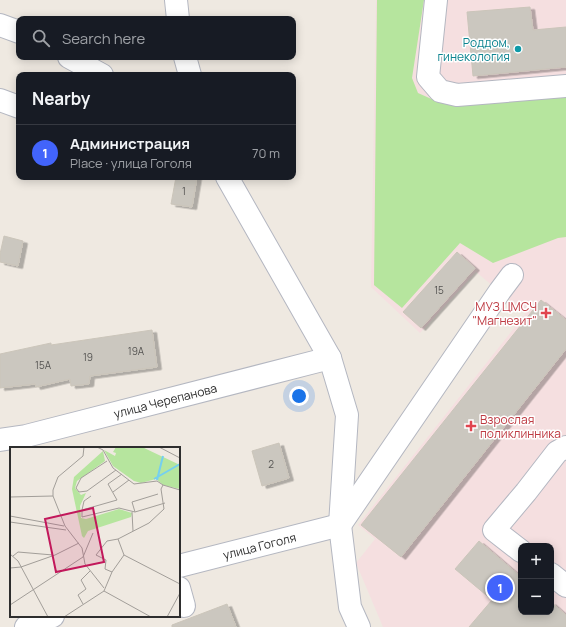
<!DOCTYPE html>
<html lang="en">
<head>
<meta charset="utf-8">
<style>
	:root { --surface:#171b24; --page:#242831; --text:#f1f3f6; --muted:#9ea1a6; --line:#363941; --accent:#4264fb }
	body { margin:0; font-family:Manrope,sans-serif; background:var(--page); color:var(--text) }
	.controls { position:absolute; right:12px; bottom:12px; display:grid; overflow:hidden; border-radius:8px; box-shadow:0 2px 10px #0003 }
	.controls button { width:36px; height:36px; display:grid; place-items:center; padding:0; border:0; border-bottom:1px solid var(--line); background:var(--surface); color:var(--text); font:20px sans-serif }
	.you { position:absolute; left:299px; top:396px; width:14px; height:14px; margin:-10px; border:3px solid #fff; border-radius:50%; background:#1a73e8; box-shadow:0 0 0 6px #1a73e833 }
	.badge { display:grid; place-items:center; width:26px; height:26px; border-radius:50%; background:var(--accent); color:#fff; font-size:13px; font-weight:700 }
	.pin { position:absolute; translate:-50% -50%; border:2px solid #fff; box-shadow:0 1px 4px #0006 }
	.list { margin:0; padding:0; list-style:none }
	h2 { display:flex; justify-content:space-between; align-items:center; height:52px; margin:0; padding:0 16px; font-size:17px }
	h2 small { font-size:13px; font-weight:400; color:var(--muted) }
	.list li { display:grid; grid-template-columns:26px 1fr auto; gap:12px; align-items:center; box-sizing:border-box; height:56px; padding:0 16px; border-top:1px solid var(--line) }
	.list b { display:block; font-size:15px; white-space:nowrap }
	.list p { margin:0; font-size:13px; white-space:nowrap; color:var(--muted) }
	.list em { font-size:13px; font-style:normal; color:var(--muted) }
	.icon { flex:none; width:22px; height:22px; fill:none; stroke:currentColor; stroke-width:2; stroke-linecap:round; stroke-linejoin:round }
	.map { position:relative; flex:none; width:566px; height:627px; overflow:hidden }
	.search { position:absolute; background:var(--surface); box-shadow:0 2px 10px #0003; left:16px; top:16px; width:280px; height:44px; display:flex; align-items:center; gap:10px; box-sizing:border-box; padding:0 14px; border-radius:8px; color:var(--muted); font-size:15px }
	.panel { position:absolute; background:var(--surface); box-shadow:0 2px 10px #0003; left:16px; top:72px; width:280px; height:108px; border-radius:8px }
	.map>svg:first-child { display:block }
	.medical { fill:#f5dfe0; fill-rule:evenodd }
	.green { fill:#b6e59e }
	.building { fill:#cbc7bf; stroke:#cbc5ba; filter:url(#shadow) }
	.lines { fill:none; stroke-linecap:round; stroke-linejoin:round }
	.minor-casing { stroke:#b4b7c1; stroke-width:24 }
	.minor { stroke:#fff; stroke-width:22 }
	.culture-dot { fill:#0f9aa8; stroke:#fff; stroke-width:1.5 }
	.health-dot { fill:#e0444e; stroke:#fff; stroke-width:1.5 }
	.labels { text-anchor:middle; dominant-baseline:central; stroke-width:3; stroke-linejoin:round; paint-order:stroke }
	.number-label { font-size:10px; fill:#555452 }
	.culture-label { font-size:12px; fill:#0d838f; stroke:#fff; text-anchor:end }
	.health-label { font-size:12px; fill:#be3a42; stroke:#fff; text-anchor:end }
	.street-label { font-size:12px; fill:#2e2e2e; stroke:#fff }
	.inset-river { fill:none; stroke:#75cff0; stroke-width:2 }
	.inset-road { fill:none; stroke:#a29e99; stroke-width:1 }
	.view { fill:#c2185b; fill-opacity:0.15; stroke:#c2185b; stroke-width:2 }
	.inset-edge { fill:none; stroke:#2e2e2e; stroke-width:2 }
</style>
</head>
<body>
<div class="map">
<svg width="566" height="627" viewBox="0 0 566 627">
	<defs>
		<filter id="shadow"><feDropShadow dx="4.5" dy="2.5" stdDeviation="0" flood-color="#0004"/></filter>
	</defs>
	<rect width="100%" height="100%" fill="#efe9e1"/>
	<!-- medical -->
	<path class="medical" d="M376,0H566V627H383L356,563L375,539L358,525L526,313L476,272L420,333L371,287ZM521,546H551V612H521Z"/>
	<!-- green -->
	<polygon class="green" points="377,0 424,0 412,78 418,93 436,101 459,104 566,95 566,237 558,238 493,263 460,243 402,308 374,285"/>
	<!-- building -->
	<g class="building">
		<polygon points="530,7 533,30 566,27 566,67 473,76 467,12"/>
		<polygon points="176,177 197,177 192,207 171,204"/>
		<polygon points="4,236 23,241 18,266 0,262 0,254"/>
		<polygon points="457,252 475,268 421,328 403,312"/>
		<polygon points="541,300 566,320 566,349 401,557 361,525"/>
		<polygon points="152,330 157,367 90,376 89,384 71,386 70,379 36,387 35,384 0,388 0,354 51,343 51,345"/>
		<polygon points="279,443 289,478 262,486 252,451"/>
		<polygon points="479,541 521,577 521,612 551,612 551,602 566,615 566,627 469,627 492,600 455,569"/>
		<polygon points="227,604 236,627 172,627 172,625"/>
	</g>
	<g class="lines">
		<defs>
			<g id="minor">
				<polyline points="176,0 178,19"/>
				<polyline points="436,0 428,77 440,91 457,95 566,86"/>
				<polyline points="0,25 19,32"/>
				<polyline points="69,57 102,75"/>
				<polyline points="185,57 190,75"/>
				<polyline points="0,100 19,107"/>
				<polyline points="227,177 330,358 347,415 340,525 350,607 359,627"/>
				<path id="s1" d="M0,440L26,436L330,358"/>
				<polyline points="340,525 500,291 512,275"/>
				<polyline points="521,551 494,530 526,492 557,452 566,447"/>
				<path id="s2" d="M179,566L340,525"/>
				<polyline points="551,574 566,586"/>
				<polyline points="179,588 184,606"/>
				<polyline points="26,627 53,616"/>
			</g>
		</defs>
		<!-- minor casing -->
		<use href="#minor" class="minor-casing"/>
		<!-- minor -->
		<use href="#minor" class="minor"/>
	</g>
	<!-- markers -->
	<circle class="culture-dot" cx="518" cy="49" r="4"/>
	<g class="health-dot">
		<path d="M544 307h4v4h4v4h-4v4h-4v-4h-4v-4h4z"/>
		<path d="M469 420h4v4h4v4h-4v4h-4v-4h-4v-4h4z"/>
	</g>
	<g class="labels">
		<!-- number labels -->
		<g class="number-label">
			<text x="184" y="191">1</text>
			<text x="439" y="290">15</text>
			<text x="136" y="351">19А</text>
			<text x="88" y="357">19</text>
			<text x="43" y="365">15А</text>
			<text x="271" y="464">2</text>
		</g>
		<!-- culture labels -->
		<g class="culture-label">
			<text x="510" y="42">Роддом,<tspan x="510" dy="14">гинекология</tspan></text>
		</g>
		<!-- health labels -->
		<g class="health-label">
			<text x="537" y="306">МУЗ ЦМСЧ<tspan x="537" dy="14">"Магнезит"</tspan></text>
			<text x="480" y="419" text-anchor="start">Взрослая<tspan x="480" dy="14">поликлинника</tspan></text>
		</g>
		<!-- street labels -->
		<g class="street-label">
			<text stroke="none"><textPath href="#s1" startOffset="170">улица Черепанова</textPath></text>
			<text stroke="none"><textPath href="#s2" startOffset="83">улица Гоголя</textPath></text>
		</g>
	</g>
	<!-- overview -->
	<g transform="translate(10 447)">
		<rect width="170" height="170" fill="#efe9e1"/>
		<path d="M106,0H132L170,18V42L153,38L146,32L131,36L124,34L103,19L94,3L105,9L106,6L103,5ZM93,4L95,14L67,34L65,41L71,48L76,46L70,59L71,71L76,72L109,62L122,66L121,70L78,84L74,91L72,89L62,42L64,30Z" fill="#b6e59e"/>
		<path class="inset-river" d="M144,32L170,17M147,33L153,9"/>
		<path class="inset-road" d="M74,0L73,9L48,30L43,43V49L55,79L72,101L75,117L94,141M87,0L93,3L103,21L124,37L147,34L153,38L151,42L154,62L139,76L108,92L114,108M149,0L170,11M97,14L71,31L66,41L69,45L77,44L106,23M112,27L98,37L107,53L72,63V70L109,61L125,65L122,55L148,47M153,38L170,43M103,45L119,33M0,50L43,49M72,63L74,54L81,49M122,65L123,84M125,65L155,56M0,69L54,79M0,75L56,83M0,107L8,114L38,170M114,108L170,137M3,109L8,105L43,108M73,110L83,86M0,121L11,120L45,108L69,96M102,125L95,122L96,113L86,108L97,94L108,92M94,144L141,170M73,157L68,148L76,142L71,133L80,124M0,158L73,110M54,170L94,144L102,125L114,108M157,170L170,146"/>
		<path class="view" d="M83,61L94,115L46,125L35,72Z"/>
		<rect width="170" height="170" class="inset-edge"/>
	</g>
</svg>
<div class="controls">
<button>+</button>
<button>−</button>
</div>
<div class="you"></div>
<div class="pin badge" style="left:500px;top:588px">1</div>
<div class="search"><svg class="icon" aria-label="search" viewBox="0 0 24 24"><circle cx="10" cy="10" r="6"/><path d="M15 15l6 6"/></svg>Search here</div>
<section class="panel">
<h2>Nearby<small></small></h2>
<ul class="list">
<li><span class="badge">1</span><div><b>Администрация</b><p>Place · улица Гоголя</p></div><em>70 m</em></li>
</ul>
</section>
</div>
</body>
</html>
